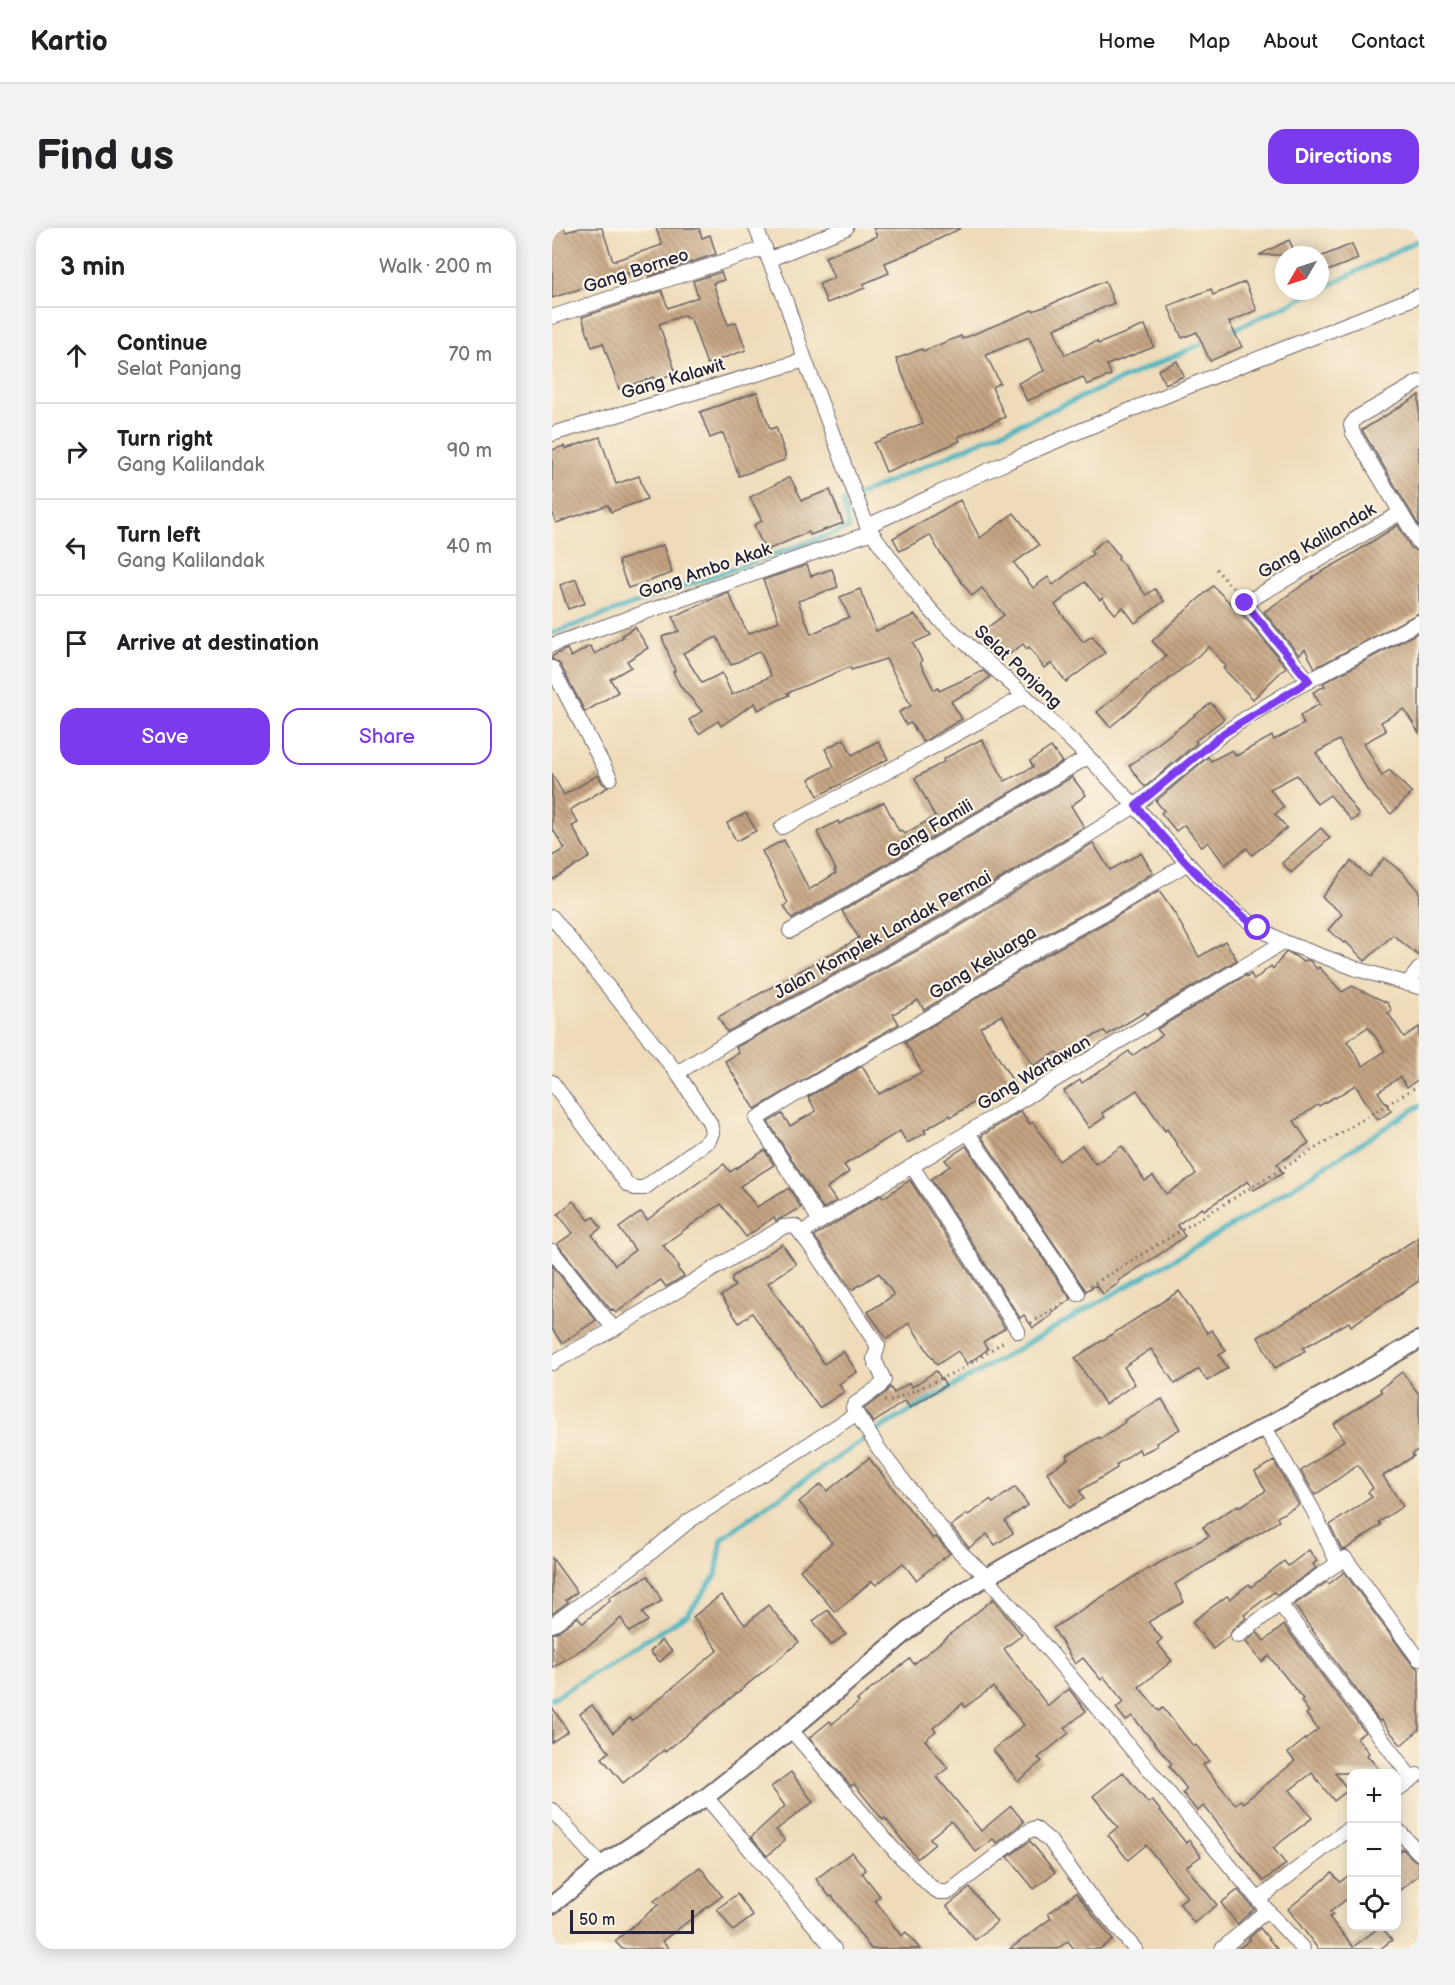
<!DOCTYPE html>
<html lang="en">
<head>
<meta charset="utf-8">
<style>
	:root { --surface:#fff; --page:#f2f2f2; --text:#202124; --muted:#757577; --line:#e0e0e0; --accent:#7c3aed }
	body { margin:0; font-family:"Balsamiq Sans",sans-serif; background:var(--page); color:var(--text) }
	.controls { position:absolute; right:18px; bottom:18px; display:grid; overflow:hidden; border-radius:12px; box-shadow:0 3px 15px #0003 }
	.controls button { width:54px; height:54px; display:grid; place-items:center; padding:0; border:0; border-bottom:2px solid var(--line); background:var(--surface); color:var(--text); font:30px sans-serif }
	.compass { position:absolute; left:723px; top:18px; width:54px; height:54px; border-radius:50%; background:var(--surface); box-shadow:0 3px 15px #0003; rotate:231deg }
	.scale { position:absolute; left:18px; bottom:15px; width:124px; box-sizing:border-box; padding-left:6px; border:3px solid #22223b; border-top:0; font-size:16px; line-height:21px; white-space:nowrap; color:#22223b; -webkit-text-stroke:4px #fcf5e5; paint-order:stroke }
	.stop { position:absolute; width:18px; height:18px; margin:-14px; border:4px solid #7c3aed; border-radius:50%; background:#fff }
	.stop.end { background:#7c3aed; border-color:#fff; box-shadow:0 2px 6px #0008 }
	.list { margin:0; padding:0; list-style:none }
	h2 { display:flex; justify-content:space-between; align-items:center; height:78px; margin:0; padding:0 24px; font-size:26px }
	h2 small { font-size:20px; font-weight:400; color:var(--muted) }
	.list li { display:grid; grid-template-columns:39px 1fr auto; gap:18px; align-items:center; box-sizing:border-box; height:96px; padding:0 24px; border-top:2px solid var(--line) }
	.list b { display:block; font-size:22px; white-space:nowrap }
	.list p { margin:0; font-size:20px; white-space:nowrap; color:var(--muted) }
	.list em { font-size:20px; font-style:normal; color:var(--muted) }
	.actions { display:flex; gap:12px; padding:18px 24px }
	.actions a { flex:1; padding:14px 0; border:2px solid var(--accent); border-radius:18px; text-align:center; font-size:21px; color:var(--accent) }
	.actions .main { background:var(--accent); color:#fff }
	.icon { flex:none; width:33px; height:33px; fill:none; stroke:currentColor; stroke-width:2; stroke-linecap:round; stroke-linejoin:round }
	.map { position:relative; flex:none; width:867px; height:1721px; overflow:hidden; border-radius:18px }
	header { display:flex; align-items:center; gap:36px; box-sizing:border-box; height:84px; padding:0 30px; background:var(--surface); border-bottom:2px solid var(--line) }
	header strong { font-size:28px }
	nav { display:flex; gap:33px; margin-inline-start:auto; font-size:21px }
	.intro { display:flex; align-items:center; justify-content:space-between; box-sizing:border-box; height:144px; padding:0 36px }
	h1 { margin:0; font-size:42px }
	.button { padding:15px 27px; border-radius:18px; background:var(--accent); color:#fff; font-size:21px; font-weight:700 }
	main { display:flex; gap:36px; padding:0 36px }
	aside { flex:1; background:var(--surface); border-radius:18px; box-shadow:0 3px 15px #0003 }
	.map>svg:first-child { display:block }
	.lines { fill:none; stroke-linecap:round; stroke-linejoin:round }
	.stream { stroke:#44b3bf; stroke-width:5 }
	.building { fill:url(#building-back-hatch); fill-rule:evenodd }
	.minor-casing { stroke:#6a6367; stroke-width:16 }
	.tertiary-casing { stroke:#6a6367; stroke-width:20 }
	.path { stroke:#6a6367; stroke-width:3; stroke-dasharray:1.5 4.5; stroke-linecap:butt }
	.minor { stroke:#fff; stroke-width:14 }
	.tertiary { stroke:#fff; stroke-width:16 }
	.route { stroke:#7c3aed; stroke-width:8 }
	.labels { text-anchor:middle; dominant-baseline:central; stroke-width:4.5; stroke-linejoin:round; paint-order:stroke }
	.street-label { font-size:18px; fill:#22223b; stroke:#fcf5e5 }
</style>
</head>
<body>
<header>
<strong>Kartio</strong>
<nav><a>Home</a><a>Map</a><a>About</a><a>Contact</a></nav>
</header>
<div class="intro"><h1>Find us</h1><a class="button">Directions</a></div>
<main>
<aside>
<h2>3 min<small>Walk · 200 m</small></h2>
<ul class="list">
<li><svg class="icon" aria-label="ahead" viewBox="0 0 24 24"><path d="M12 20V5M6 11l6-6 6 6"/></svg><div><b>Continue</b><p>Selat Panjang</p></div><em>70 m</em></li>
<li><svg class="icon" aria-label="right" viewBox="0 0 24 24"><path d="M7 20v-9h11M14 6l5 5-5 5"/></svg><div><b>Turn right</b><p>Gang Kalilandak</p></div><em>90 m</em></li>
<li><svg class="icon" aria-label="left" viewBox="0 0 24 24"><path d="M17 20v-9H6M10 6l-5 5 5 5"/></svg><div><b>Turn left</b><p>Gang Kalilandak</p></div><em>40 m</em></li>
<li><svg class="icon" aria-label="arrive" viewBox="0 0 24 24"><path d="M6 21V4h12l-3 4 3 4H6"/></svg><div><b>Arrive at destination</b></div></li>
</ul>
<div class="actions"><a class="main">Save</a><a>Share</a></div>
</aside>
<div class="map">
<svg width="867" height="1721" viewBox="0 0 867 1721">
	<defs>
		<pattern id="building-back-hatch" width="6" height="6" patternUnits="userSpaceOnUse" patternTransform="scale(1.5)"><rect width="6" height="6" fill="#c5a482"/><path d="M-1 5l2 2M0 0l6 6M5-1l2 2" fill="none" stroke="#a0856c"/></pattern>
	</defs>
	<rect width="100%" height="100%" fill="#fcf5e5"/>
	<filter id="ink" filterUnits="userSpaceOnUse"><feTurbulence type="fractalNoise" baseFrequency=".0167" numOctaves="2"/><feDisplacementMap in="SourceGraphic" scale="12" xChannelSelector="R" yChannelSelector="G"/><feConvolveMatrix kernelMatrix="1 2 1 2 8 2 1 2 1" color-interpolation-filters="sRGB"/></filter>
	<filter id="wash" filterUnits="userSpaceOnUse"><feTurbulence type="fractalNoise" baseFrequency=".008" numOctaves="4" result="noise"/><feDisplacementMap in="SourceGraphic" scale="24" xChannelSelector="R" yChannelSelector="G"/><feGaussianBlur stdDeviation="1.35" result="paint"/><feColorMatrix in="noise" values="0 0 0 0 0 0 0 0 0 0 0 0 0 0 0 0 0 1.4 0 .05"/><feComposite in="paint" operator="in"/></filter>
	<g filter="url(#wash)">
		<rect width="100%" height="100%" fill="#efdbb9"/>
		<g class="lines">
			<!-- stream -->
			<g class="stream">
				<polyline points="768,62 867,12"/>
				<polyline points="676,104 766,63"/>
				<polyline points="0,405 297,300 291,274 654,114"/>
				<polyline points="0,1471 136,1386 164,1347 170,1311 211,1280 329,1200 693,990 867,878"/>
			</g>
		</g>
		<g id="blocks">
			<!-- building -->
			<g class="building">
				<polygon points="0,0 12,0 14,4 28,0 50,0 61,33 110,17 104,0 147,0 150,10 158,7 164,26 98,48 95,39 0,70"/>
				<polygon points="321,0 409,0 367,21 333,35 337,45 311,56 313,60 275,75 267,56 282,50 273,29 325,8"/>
				<polygon points="737,12 744,27 707,27"/>
				<polygon points="800,16 806,31 768,46 768,29"/>
				<polygon points="169,44 172,52 161,55 176,97 184,94 194,122 155,136 138,89 134,90 133,87 107,96 124,145 103,152 102,149 67,161 51,115 40,119 30,89 110,63 116,80 146,69 141,53"/>
				<polygon points="553,53 562,75 502,101 513,127 545,113 546,116 593,97 602,119 555,137 559,147 535,157 531,149 475,173 466,155 492,143 477,109 434,127 448,155 440,159 453,189 406,209 408,213 334,244 322,215 371,195 344,131 370,121 371,123 409,108 410,111 480,82 481,83 492,79"/>
				<polygon points="693,54 705,82 677,94 690,119 658,133 645,104 630,110 616,78 659,61 661,67"/>
				<polygon points="625,133 632,148 613,156 606,142"/>
				<polygon points="205,164 218,201 224,199 233,226 233,232 187,248 171,205 158,210 148,184"/>
				<polygon points="867,167 867,298 810,202"/>
				<polygon points="48,209 64,256 87,248 95,271 59,284 56,277 4,295 0,283 0,222 12,218 13,221"/>
				<polygon points="238,249 250,272 278,262 291,295 258,307 257,304 213,323 202,297 210,293 198,269"/>
				<polygon points="408,272 428,310 462,285 487,317 462,335 481,360 496,349 501,357 541,326 538,323 554,311 567,328 566,330 594,367 603,361 612,373 583,395 571,379 563,386 550,370 548,372 533,354 503,377 531,414 540,408 553,425 514,454 500,435 492,440 477,419 475,421 471,416 452,430 431,403 452,387 430,360 420,368 388,325 378,307 348,323 341,310"/>
				<polygon points="846,297 859,320 867,324 867,385 763,440 753,421 747,427 712,384 761,350 760,349 791,332"/>
				<polygon points="111,317 120,345 76,360 66,333"/>
				<path d="M255,337L259,348L280,341L286,359L246,373L259,406L297,389L288,369L308,361L324,403L363,387L379,407L361,415L370,433L368,434L382,462L386,460L387,463L431,443L438,449L420,463L399,473L410,491L371,514L359,495L354,497L347,484L359,478L334,431L299,442L298,439L235,465L237,467L206,482L203,475L169,498L166,493L147,506L137,492L150,483L129,459L121,444L123,443L110,409L127,403L121,389L176,364L196,406L227,393L211,352ZM165,409L179,437L208,423L219,448L180,467L170,445L150,455L131,425Z"/>
				<polygon points="24,351 33,375 16,381 8,357"/>
				<polygon points="661,358 697,394 734,439 701,471 671,440 674,438 657,419 558,499 545,484 614,428 600,413"/>
				<polygon points="83,399 96,420 75,433 79,439 58,451 66,464 33,484 8,436 0,431 0,428 15,421 19,429 38,418 43,426 71,409 70,407"/>
				<polygon points="867,404 867,505 852,481 829,494 834,503 812,515 830,548 837,542 860,565 839,586 815,562 787,512 764,525 807,587 800,593 778,567 765,576 745,547 718,561 732,579 723,586 735,600 700,627 695,620 673,637 656,614 650,619 632,597 624,603 609,585 612,583 604,573 656,529 659,533 680,522 684,528 720,508 722,512 752,496 748,487 768,476 761,464 773,458 771,455"/>
				<polygon points="659,475 672,491 643,513 645,515 593,559 577,538"/>
				<polygon points="292,511 300,527 326,513 336,531 266,568 257,551 282,538 273,521"/>
				<polygon points="430,511 453,553 481,539 478,533 499,519 510,534 240,691 232,678 236,675 210,623 232,612 257,662 284,645 282,643 284,642 265,604 286,593 287,596 332,574 347,603 349,602 352,606 383,589 363,550 392,534 391,531"/>
				<polygon points="0,546 12,567 46,547 50,555 56,559 18,582 26,595 20,598 38,629 0,652 0,628 13,621 0,600"/>
				<polygon points="520,549 534,567 519,578 532,599 375,696 175,804 166,789 307,710 290,683"/>
				<polygon points="194,585 204,603 184,613 175,595"/>
				<polygon points="769,600 778,610 739,645 730,635"/>
				<polygon points="541,615 558,642 589,625 601,645 552,675 485,711 372,782 366,772 341,786 347,796 203,881 173,833 187,825 184,819 385,712"/>
				<polygon points="832,630 850,644 867,664 867,728 841,707 813,733 794,714 792,715 776,702 790,686 770,669 799,633 817,649"/>
				<polygon points="607,663 623,686 647,729 673,713 685,732 595,786 593,784 555,807 552,803 539,809 508,828 505,824 481,838 450,787 428,799 463,857 440,870 437,865 399,889 398,887 372,902 374,905 355,915 348,903 292,937 297,944 275,960 284,973 271,981 216,894 230,886 238,898 264,883 256,869 310,838 327,866 370,844 353,814 494,727 560,691"/>
				<path d="M734,724L743,728L751,734L754,732L758,733L765,741L767,739L790,764L800,758L836,775L840,783L836,785L852,809L867,799V851L855,859L848,849L826,864L839,883L826,892L803,857L783,870L782,869L767,878L766,877L742,893L757,915L725,936L731,945L702,962L696,953L652,982L650,980L625,997L633,1008L611,1024L566,1053L567,1055L551,1066L544,1057L534,1063L429,908L469,883L478,896L481,894L507,933L530,917L543,936L570,918L593,953L601,948L614,966L644,946L615,901L613,903L585,862L550,885L553,889L537,900L512,863L528,852L530,855L577,823L580,828L610,807L605,801L694,747L695,749L699,746L702,752L719,738L721,741ZM816,799L833,823L811,838L795,813Z"/>
				<polygon points="414,918 519,1071 499,1085 500,1087 481,1100 472,1087 468,1090 379,951 398,938 393,932"/>
				<polygon points="213,922 222,937 188,958 205,979 237,960 249,980 224,993 222,989 194,1009 169,976 111,1017 127,1038 125,1040 132,1048 114,1059 109,1052 107,1053 64,1085 61,1081 59,1082 5,1016 21,1005 6,986 21,973 37,992 42,989 49,1000 40,1007 63,1037 83,1022 67,1000 89,984 95,992 172,936 178,944"/>
				<polygon points="358,952 453,1100 431,1114 436,1121 415,1136 406,1123 385,1137 357,1095 335,1111 316,1084 342,1067 327,1045 300,1062 262,1008 329,967 331,970"/>
				<polygon points="867,1009 867,1053 799,1098 797,1094 751,1120 753,1123 723,1140 706,1109 768,1073"/>
				<polygon points="230,1016 244,1036 216,1055 272,1136 291,1123 305,1144 287,1156 292,1164 267,1180 200,1085 187,1095 169,1068 183,1058 180,1054 180,1049"/>
				<polygon points="0,1037 44,1092 10,1115 0,1101"/>
				<polygon points="627,1063 655,1105 660,1102 674,1123 667,1127 676,1140 655,1153 647,1141 623,1156 599,1121 572,1139 583,1156 553,1176 523,1130"/>
				<polygon points="384,1143 394,1157 358,1180 353,1173 321,1195 312,1181 333,1165 338,1159 342,1165 357,1155 360,1159"/>
				<polygon points="850,1144 867,1166 867,1221 860,1226 862,1228 831,1248 851,1278 827,1294 829,1297 794,1321 790,1322 778,1297 820,1269 816,1264 821,1260 806,1237 763,1267 749,1243 792,1212 781,1196 830,1164 828,1161"/>
				<polygon points="610,1171 628,1201 604,1215 605,1218 589,1226 587,1221 564,1237 565,1240 528,1263 532,1271 517,1280 495,1244 516,1231 514,1228 547,1209 548,1211 573,1194 572,1192"/>
				<polygon points="317,1230 381,1311 384,1309 398,1325 364,1352 351,1335 324,1357 320,1353 283,1384 248,1342 280,1315 247,1274 269,1256 275,1263"/>
				<polygon points="722,1233 747,1277 725,1289 727,1293 623,1356 632,1374 596,1394 610,1411 605,1415 620,1433 587,1459 607,1483 611,1480 642,1519 644,1517 657,1533 651,1537 683,1576 689,1572 691,1575 743,1533 736,1525 766,1501 754,1486 757,1484 749,1473 751,1471 717,1428 710,1434 694,1414 705,1404 712,1413 732,1397 813,1504 805,1510 817,1525 815,1527 830,1545 783,1545 796,1562 782,1573 760,1545 738,1562 760,1590 721,1620 734,1636 711,1653 652,1578 645,1583 631,1565 635,1561 617,1538 620,1536 602,1514 580,1488 574,1493 564,1480 572,1474 552,1449 549,1452 531,1430 523,1436 501,1400 583,1348 657,1308 651,1299 686,1277 687,1279 714,1263 703,1244"/>
				<polygon points="463,1259 476,1277 453,1293 461,1305 443,1317 435,1306 417,1320 399,1298 415,1286 416,1287 438,1272 441,1275"/>
				<polygon points="757,1322 765,1333 761,1336 764,1340 725,1367 722,1364 692,1387 694,1390 681,1401 677,1408 661,1421 640,1394 675,1368 678,1371 697,1356 699,1359 732,1333 736,1338"/>
				<polygon points="0,1330 25,1364 14,1372 16,1374 0,1386"/>
				<polygon points="792,1344 860,1436 867,1441 867,1502 849,1517 829,1492 827,1493 742,1377 775,1354 777,1356"/>
				<polygon points="96,1348 110,1373 90,1384 96,1393 77,1404 69,1390 43,1413 0,1440 0,1406 5,1404 26,1389 31,1395 58,1372 57,1369"/>
				<polygon points="169,1367 193,1397 216,1377 247,1414 113,1524 112,1522 71,1555 50,1530 57,1524 28,1486 40,1477 61,1505 78,1490 80,1493 166,1422 141,1389"/>
				<polygon points="441,1371 470,1407 452,1421 496,1478 517,1461 534,1483 513,1500 517,1505 486,1530 490,1533 466,1553 441,1522 472,1497 441,1459 413,1479 411,1475 381,1500 384,1503 373,1512 396,1540 385,1549 429,1603 459,1578 472,1594 445,1615 441,1611 424,1624 399,1593 378,1610 383,1616 365,1631 333,1590 331,1592 302,1556 299,1558 257,1510 278,1493 280,1496 307,1474 305,1472 358,1431 362,1436"/>
				<polygon points="276,1382 294,1406 279,1417 261,1393"/>
				<polygon points="109,1412 120,1423 108,1434 98,1424"/>
				<polygon points="0,1479 16,1503 0,1514"/>
				<polygon points="239,1544 261,1574 224,1602 233,1612 215,1628 199,1609 233,1578 219,1559"/>
				<polygon points="571,1544 596,1575 600,1572 634,1615 637,1612 649,1628 634,1639 665,1677 642,1695 627,1675 635,1669 594,1617 576,1632 556,1607 566,1599 541,1568"/>
				<polygon points="478,1613 503,1644 482,1661 456,1629"/>
				<polygon points="851,1621 861,1631 867,1634 867,1647 844,1665 844,1625"/>
				<polygon points="300,1624 314,1642 310,1645 328,1668 323,1672 349,1708 354,1704 368,1721 319,1721 280,1668 278,1669 264,1651"/>
				<polygon points="148,1639 170,1668 110,1713 117,1721 70,1721 63,1713 106,1677 102,1673"/>
				<polygon points="780,1645 788,1654 800,1645 800,1667 778,1684 781,1687 777,1689 801,1719 829,1698 840,1712 828,1721 766,1721 736,1681"/>
				<polygon points="418,1660 445,1694 423,1712 395,1678"/>
				<polygon points="686,1662 702,1681 685,1696 669,1675"/>
				<polygon points="524,1665 561,1712 548,1721 522,1721 516,1713 505,1721 458,1721 499,1690 496,1686"/>
				<polygon points="185,1666 201,1688 181,1703 165,1681"/>
				<polygon points="708,1700 725,1721 686,1721 698,1712 697,1710"/>
			</g>
		</g>
	</g>
	<g filter="url(#ink)">
		<use href="#blocks" fill-opacity="0" stroke="#6a6367" stroke-width="1.5"/>
		<g class="lines">
			<defs>
				<g id="minor">
					<polyline points="204,0 233,71 253,132 315,298 367,369 387,391 473,468 536,529 583,578 658,660 684,684 706,700 732,714 805,741 867,759"/>
					<polyline points="218,31 294,0"/>
					<polyline points="0,89 213,20"/>
					<polyline points="867,154 804,190 799,197 801,205 867,315"/>
					<polyline points="0,206 253,132"/>
					<path d="M315,298C360,278 405,256 451,236C588,176 728,122 867,68"/>
					<polyline points="0,417 318,305"/>
					<polyline points="0,440 58,550"/>
					<polyline points="757,453 693,375 848,285"/>
					<polyline points="230,599 348,537 473,468"/>
					<polyline points="0,689 125,845 158,895 160,905 157,912 92,960 83,960 75,956 0,854"/>
					<polyline points="238,703 536,529"/>
					<polyline points="855,756 867,741"/>
					<polyline points="125,845 175,814 380,704 583,578 672,505 694,490 740,462 867,394"/>
					<polyline points="416,905 526,1066"/>
					<polyline points="360,938 466,1103"/>
					<polyline points="268,993 204,891 251,862 388,783 489,719 556,683 636,635"/>
					<polyline points="249,1005 732,714"/>
					<polyline points="0,1023 62,1101"/>
					<polyline points="0,1135 62,1101 231,999 243,998 257,1016 326,1118 322,1131 332,1152 328,1158 302,1177 301,1180 327,1221 370,1277 408,1324 434,1348 715,1682 751,1721"/>
					<polyline points="713,1200 761,1282 786,1336"/>
					<polyline points="728,1376 860,1551"/>
					<polyline points="0,1397 92,1330 137,1293 304,1186"/>
					<polyline points="686,1408 728,1376 793,1330 867,1431"/>
					<polyline points="239,1502 343,1623 378,1658 387,1664 397,1664 473,1605 483,1600 498,1613 538,1668 583,1721"/>
					<polyline points="844,1563 865,1547"/>
					<polyline points="154,1569 282,1721"/>
					<polyline points="0,1582 49,1637"/>
					<polyline points="844,1600 867,1625"/>
					<polyline points="707,1671 800,1598"/>
					<polyline points="670,1721 715,1682"/>
				</g>
				<path id="tertiary" d="M0,1677L49,1637L154,1569L239,1502L368,1393C434,1344 508,1309 580,1270C677,1219 773,1167 867,1112"/>
			</defs>
			<!-- minor casing -->
			<use href="#minor" class="minor-casing"/>
			<!-- tertiary casing -->
			<use href="#tertiary" class="tertiary-casing"/>
			<!-- path -->
			<g class="path">
				<polyline points="664,341 684,364"/>
				<polyline points="538,1058 867,857"/>
				<polyline points="479,1095 514,1073"/>
				<polyline points="332,1173 339,1173 412,1140 454,1112"/>
			</g>
			<!-- minor -->
			<use href="#minor" class="minor"/>
			<!-- tertiary -->
			<use href="#tertiary" class="tertiary"/>
		</g>
	</g>
	<g class="lines" filter="url(#ink)">
		<!-- route -->
		<path class="route" d="M693,375L757,453L672,505L584,578C621,621 660,666 706,700"/>
	</g>
	<g class="labels">
		<!-- street labels -->
		<g class="street-label">
			<text transform="translate(84 43) rotate(-18)">Gang Borneo</text>
			<text transform="translate(121 151) rotate(-16)">Gang Kalawit</text>
			<text transform="translate(765 313) rotate(-30)">Gang Kalilandak</text>
			<text transform="translate(153 343) rotate(-19)">Gang Ambo Akak</text>
			<text transform="translate(466 439) rotate(43)">Selat Panjang</text>
			<text transform="translate(378 601) rotate(-31)">Gang Famili</text>
			<text transform="translate(331 707) rotate(-29)">Jalan Komplek Landak Permai</text>
			<text transform="translate(431 735) rotate(-32)">Gang Keluarga</text>
			<text transform="translate(482 845) rotate(-31)">Gang Wartawan</text>
		</g>
	</g>
</svg>
<div class="controls">
<button>+</button>
<button>−</button>
<button><svg class="icon" aria-label="locate" viewBox="0 0 24 24"><circle cx="12" cy="12" r="6"/><path d="M12 2v4M12 18v4M2 12h4M18 12h4"/></svg></button>
</div>
<svg class="compass" viewBox="-18 -18 36 36"><path d="M0-13l5 13h-10z" fill="#e53935"/><path d="M0 13l5-13h-10z" fill="#757577"/></svg>
<div class="scale">50 m</div>
<div class="stop" style="left:706px;top:700px"></div>
<div class="stop end" style="left:693px;top:375px"></div>
</div>
</main>
</body>
</html>
